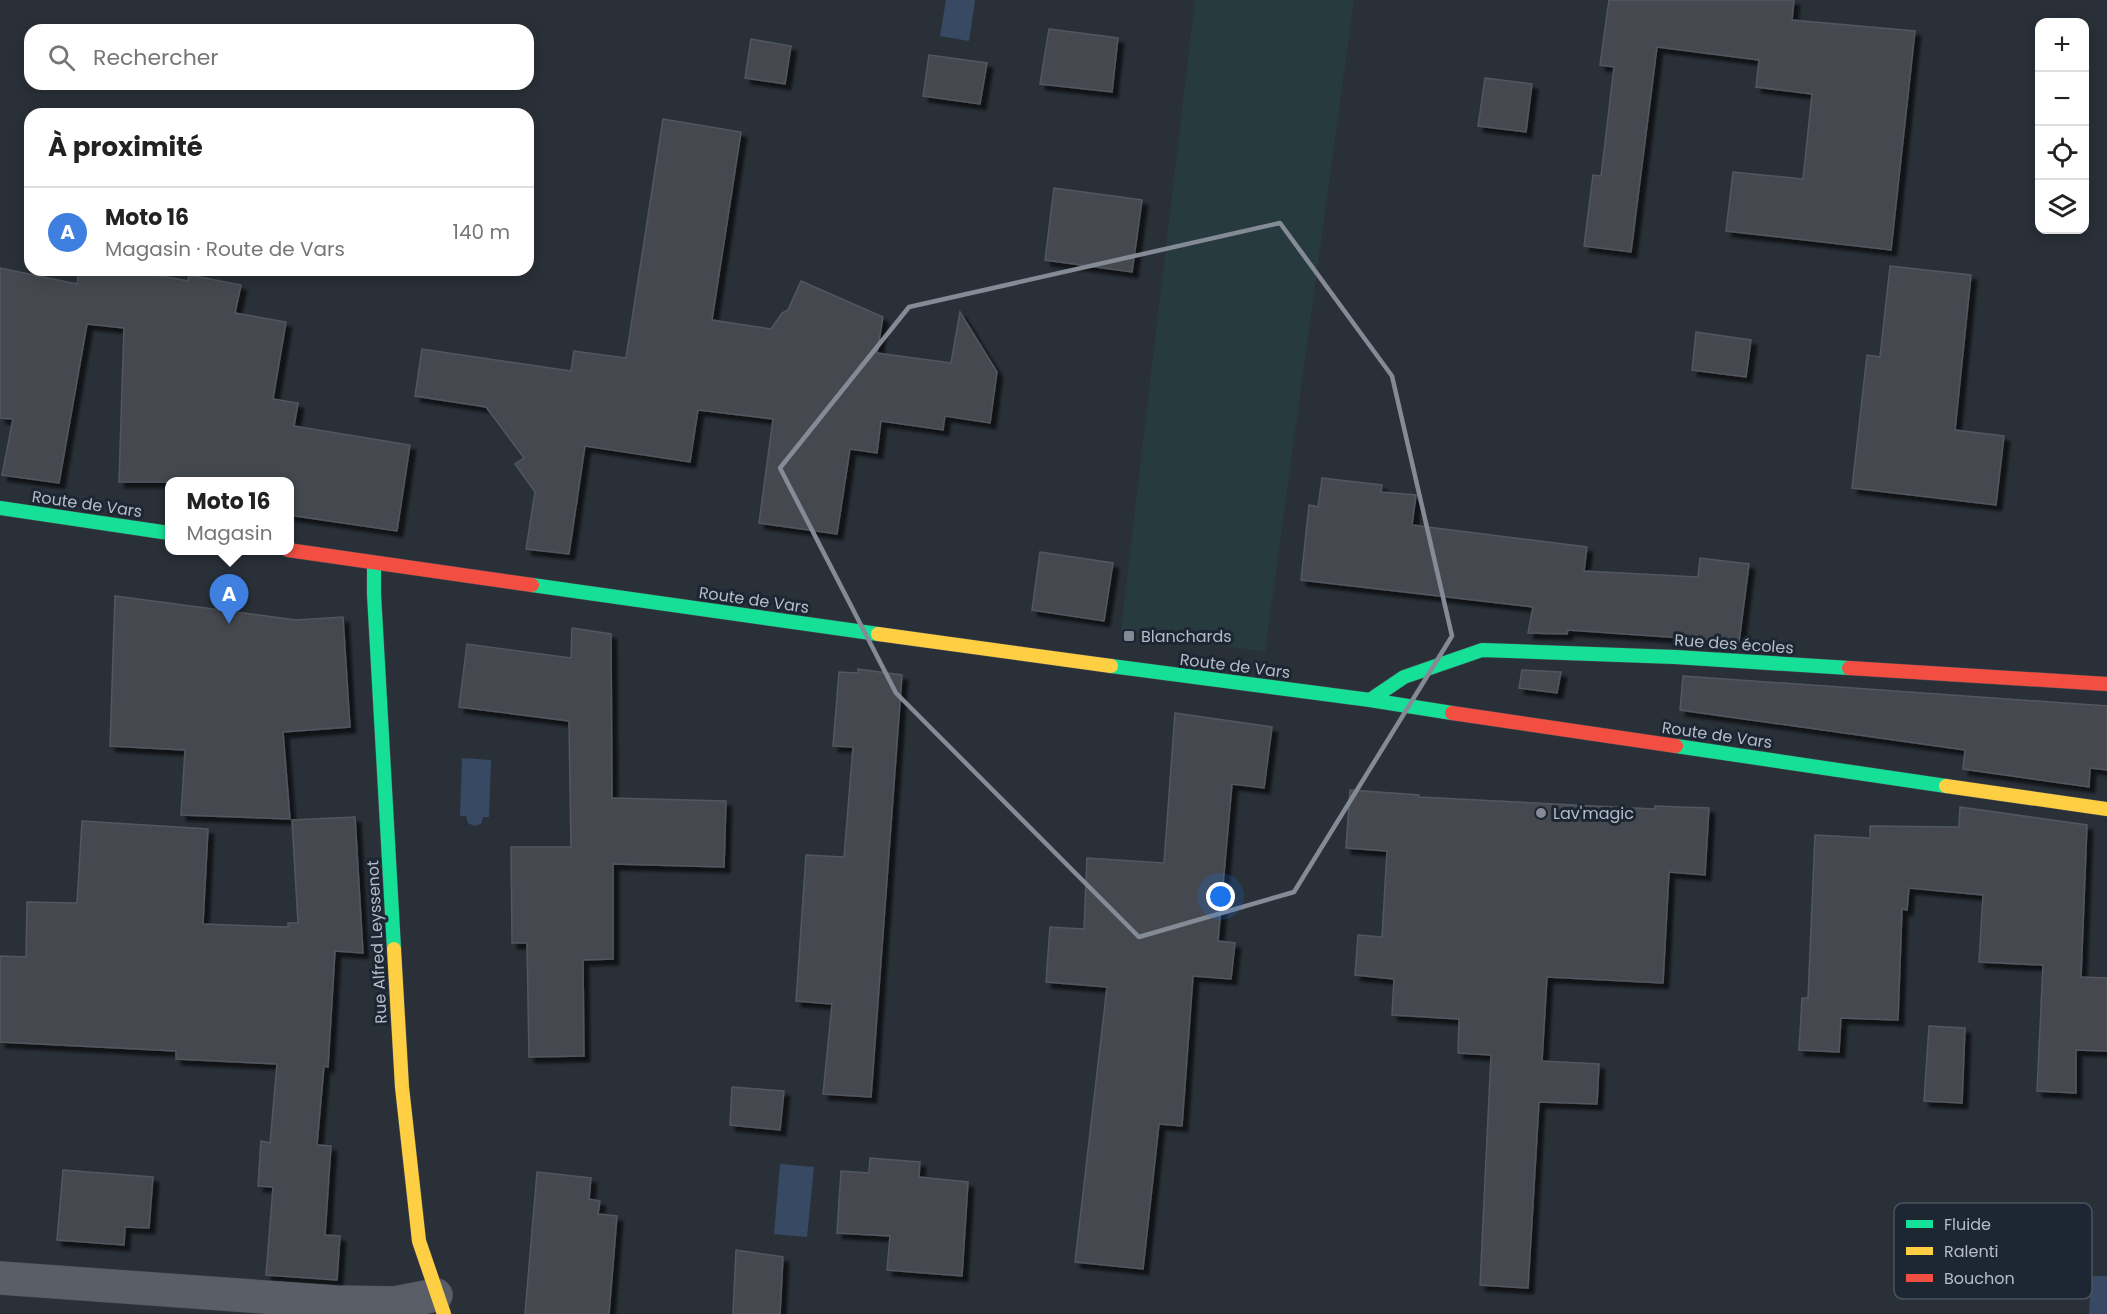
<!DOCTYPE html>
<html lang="fr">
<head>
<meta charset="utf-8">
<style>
	:root { --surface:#fff; --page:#f6f6f6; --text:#222; --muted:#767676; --line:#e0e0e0; --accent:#0f766e }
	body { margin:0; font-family:Poppins,sans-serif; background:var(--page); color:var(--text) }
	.controls { position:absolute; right:18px; top:18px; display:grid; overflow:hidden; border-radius:12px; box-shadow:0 3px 15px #0003 }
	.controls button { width:54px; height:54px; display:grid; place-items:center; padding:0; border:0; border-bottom:2px solid var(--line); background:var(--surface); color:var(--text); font:30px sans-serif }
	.you { position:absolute; left:1221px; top:897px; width:21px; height:21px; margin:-15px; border:4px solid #fff; border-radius:50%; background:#1a73e8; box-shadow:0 0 0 9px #1a73e833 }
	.badge { display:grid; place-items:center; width:39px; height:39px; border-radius:50%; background:var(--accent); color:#fff; font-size:20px; font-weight:700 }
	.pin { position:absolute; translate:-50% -50px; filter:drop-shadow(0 2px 3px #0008) }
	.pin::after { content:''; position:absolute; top:32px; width:21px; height:18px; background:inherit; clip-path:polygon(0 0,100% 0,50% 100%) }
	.popup { position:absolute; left:165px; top:477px; width:129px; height:78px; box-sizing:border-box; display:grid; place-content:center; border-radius:12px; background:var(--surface); filter:drop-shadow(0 2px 4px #0005); font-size:20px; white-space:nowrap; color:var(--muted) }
	.popup b { font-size:22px; color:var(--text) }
	.popup::after { content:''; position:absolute; left:50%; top:100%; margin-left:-12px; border:12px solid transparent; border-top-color:var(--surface) }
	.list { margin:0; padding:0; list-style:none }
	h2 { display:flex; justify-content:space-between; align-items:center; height:78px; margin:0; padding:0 24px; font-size:26px }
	h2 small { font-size:20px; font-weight:400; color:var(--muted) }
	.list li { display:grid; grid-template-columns:39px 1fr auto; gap:18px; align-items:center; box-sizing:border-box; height:90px; padding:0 24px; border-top:2px solid var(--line) }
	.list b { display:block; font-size:22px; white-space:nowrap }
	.list p { margin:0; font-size:20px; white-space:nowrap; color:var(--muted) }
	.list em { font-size:20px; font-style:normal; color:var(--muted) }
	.icon { flex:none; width:33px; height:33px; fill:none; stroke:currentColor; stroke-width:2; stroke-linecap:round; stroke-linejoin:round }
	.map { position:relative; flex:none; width:2107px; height:1314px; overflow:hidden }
	.search { position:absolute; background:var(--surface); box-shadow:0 3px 15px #0003; left:24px; top:24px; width:510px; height:66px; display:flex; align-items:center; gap:15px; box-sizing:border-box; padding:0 21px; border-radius:18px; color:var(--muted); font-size:22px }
	.panel { position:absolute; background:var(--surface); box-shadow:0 3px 15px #0003; left:24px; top:108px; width:510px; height:168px; border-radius:18px }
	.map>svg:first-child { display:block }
	.green { fill:#273a3e }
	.water { fill:#384963 }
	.building { fill:#444950; stroke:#52575f; stroke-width:1.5; filter:url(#shadow) }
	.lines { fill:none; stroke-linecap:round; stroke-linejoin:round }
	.street-casing { stroke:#484c53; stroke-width:34 }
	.fast-casing { stroke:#484c53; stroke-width:15 }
	.slow-casing { stroke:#484c53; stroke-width:15 }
	.jam-casing { stroke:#484c53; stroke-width:15 }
	.street { stroke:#5a5e66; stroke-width:33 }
	.fast { stroke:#16e098; stroke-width:14 }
	.slow { stroke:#ffcf43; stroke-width:14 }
	.jam { stroke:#f24e42; stroke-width:14 }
	.marked { fill:none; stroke:#848b96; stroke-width:4.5; stroke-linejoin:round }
	.poi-dot { fill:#848b96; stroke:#1d2633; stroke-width:2 }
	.labels { text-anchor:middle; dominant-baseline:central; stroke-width:6; stroke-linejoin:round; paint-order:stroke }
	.street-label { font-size:16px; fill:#b4bcc9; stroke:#1d2633 }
	.poi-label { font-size:16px; fill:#b4bcc9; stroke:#1d2633; text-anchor:start }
	.key { fill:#1d2633; stroke:#4a5360; stroke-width:1.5 }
	.key-label { font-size:16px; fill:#b4bcc9 }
</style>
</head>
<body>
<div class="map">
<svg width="2107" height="1314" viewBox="0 0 2107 1314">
	<defs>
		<filter id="shadow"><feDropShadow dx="5.5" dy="5.5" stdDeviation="1.5" flood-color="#0009"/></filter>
	</defs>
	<rect width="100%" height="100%" fill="#2a3038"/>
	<!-- green -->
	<polygon class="green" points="1195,0 1354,0 1265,652 1121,630"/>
	<!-- water -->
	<g class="water">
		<polygon points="946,0 975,0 969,41 940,36"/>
		<polygon points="462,758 491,760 489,817 483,817 481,824 474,826 468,823 466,816 460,816"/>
		<polygon points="780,1164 814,1167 807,1237 774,1234"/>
		<polygon points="2091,1276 2107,1276 2107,1314 2089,1314"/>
	</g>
	<!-- building -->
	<g class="building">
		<polygon points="1609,0 1794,0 1792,20 1915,31 1891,250 1726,231 1733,172 1803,179 1812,94 1756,87 1759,60 1657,47 1631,252 1584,246 1593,175 1601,176 1614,67 1600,65"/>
		<polygon points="1049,29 1118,38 1112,92 1040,84"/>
		<polygon points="751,39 791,46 785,84 745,78"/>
		<polygon points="929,55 987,63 980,104 923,96"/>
		<polygon points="1485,78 1532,84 1526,132 1478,126"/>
		<polygon points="663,119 741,132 712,320 771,329 782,313 788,310 801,281 883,317 877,353 951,363 960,312 997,372 990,423 945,416 943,430 881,421 877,453 850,449 837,534 759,523 773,419 698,410 690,462 585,446 569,554 526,549 535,492 515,464 524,458 486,407 415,396 422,349 571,371 574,351 626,358"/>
		<polygon points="1054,188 1142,200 1132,272 1045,260"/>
		<polygon points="1890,266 1971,275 1955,430 2004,436 1996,505 1852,488 1867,355 1880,357"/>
		<polygon points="0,268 77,284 79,270 130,270 188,281 189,275 241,285 235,313 286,322 273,399 298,403 294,426 410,445 397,531 289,515 289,482 119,482 124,328 87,324 59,483 2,475 13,419 0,418"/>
		<polygon points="1696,332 1751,340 1746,377 1692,370"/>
		<polygon points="1322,478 1382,485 1381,492 1416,495 1412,525 1587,547 1584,571 1698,577 1700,558 1749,564 1739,642 1568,630 1567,634 1528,633 1533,607 1301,580 1309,505 1318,507"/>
		<polygon points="1040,552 1113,563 1104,621 1032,610"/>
		<polygon points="115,596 296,620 343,617 350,727 283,732 290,819 181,815 185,750 110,746"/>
		<polygon points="572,628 611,634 612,798 726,801 724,867 613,864 613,959 583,960 584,1056 529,1057 527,943 512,943 511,847 571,847 569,721 459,707 467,644 571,658"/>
		<polygon points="858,669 902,675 871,1097 823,1094 832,1004 796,1001 806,855 844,857 853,747 833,746 839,672 858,673"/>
		<polygon points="1522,670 1561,672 1557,693 1519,688"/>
		<polygon points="1683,676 2107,706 2107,770 2090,768 2089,787 1963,769 1965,750 1680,710"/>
		<polygon points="1175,713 1272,727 1264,788 1232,784 1218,941 1235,943 1231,979 1193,976 1182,1126 1159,1124 1143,1269 1075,1262 1107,987 1046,982 1050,927 1084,929 1087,858 1164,863"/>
		<polygon points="1350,790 1419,795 1419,797 1593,806 1655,809 1655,806 1709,808 1705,875 1669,872 1663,983 1547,977 1542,1061 1599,1064 1597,1104 1539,1102 1528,1288 1480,1285 1491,1055 1458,1053 1459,1019 1392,1015 1394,979 1355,975 1358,935 1382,937 1387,851 1346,848"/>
		<polygon points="1960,807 2087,825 2081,977 2107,978 2107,1051 2076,1050 2076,1093 2037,1091 2043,965 1979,962 1983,895 1909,888 1907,910 1902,909 1898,1020 1841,1018 1839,1052 1799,1050 1802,998 1808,998 1815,835 1870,838 1870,826 1959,827"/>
		<polygon points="355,817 363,953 335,951 328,1067 324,1066 317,1145 331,1146 325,1235 340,1236 337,1280 266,1275 273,1187 258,1186 261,1141 270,1143 277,1064 176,1059 176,1051 0,1042 0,956 26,957 27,902 77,903 82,821 208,829 203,924 288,927 288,923 298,923 292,820"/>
		<polygon points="1929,1026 1965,1028 1962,1103 1924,1101"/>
		<polygon points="732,1087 784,1091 780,1130 730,1125"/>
		<polygon points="870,1158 920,1162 919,1177 968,1182 962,1276 887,1270 890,1236 837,1233 841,1171 869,1173"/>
		<polygon points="63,1170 153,1177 149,1228 125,1227 124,1245 57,1240"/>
		<polygon points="537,1172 591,1178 589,1199 600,1201 598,1214 617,1216 609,1314 525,1314"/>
		<polygon points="736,1250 783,1257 780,1314 733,1314"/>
	</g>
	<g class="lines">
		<defs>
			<polyline id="street" points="0,1278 335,1302 395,1303 436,1295"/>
			<g id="fast">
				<polyline points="0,508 169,533"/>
				<polyline points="374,563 374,594 394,949"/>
				<polyline points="532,585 878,634"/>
				<polyline points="1111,666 1370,700 1452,713"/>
				<polyline points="1370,700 1404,677 1482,650 1675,657 1849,668"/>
				<polyline points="1676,746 1946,786"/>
			</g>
			<g id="slow">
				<polyline points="878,634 1111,666"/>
				<polyline points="1946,786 2107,809"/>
				<polyline points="394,949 402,1087 419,1241 444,1314"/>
			</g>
			<g id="jam">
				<polyline points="288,550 532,585"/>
				<polyline points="1849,668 2107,684"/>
				<polyline points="1452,713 1676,746"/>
			</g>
		</defs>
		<!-- street casing -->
		<use href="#street" class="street-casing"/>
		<!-- fast casing -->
		<use href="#fast" class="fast-casing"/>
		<!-- slow casing -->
		<use href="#slow" class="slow-casing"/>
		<!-- jam casing -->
		<use href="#jam" class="jam-casing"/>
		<!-- street -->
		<use href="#street" class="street"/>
		<!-- fast -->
		<use href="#fast" class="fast"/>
		<!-- slow -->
		<use href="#slow" class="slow"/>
		<!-- jam -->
		<use href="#jam" class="jam"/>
	</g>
	<!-- marked area -->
	<path class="marked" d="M1280,223L1392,376L1452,636L1294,892L1139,937L896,693L780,468L909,307Z"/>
	<!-- markers -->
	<g class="poi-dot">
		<rect x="1123" y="630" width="12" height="12" rx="3"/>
		<circle cx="1541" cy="813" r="6"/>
	</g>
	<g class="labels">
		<!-- street labels -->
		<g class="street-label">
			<text transform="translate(87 504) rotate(8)">Route de Vars</text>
			<text transform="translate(754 600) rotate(8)">Route de Vars</text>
			<text transform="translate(1734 644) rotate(4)">Rue des écoles</text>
			<text transform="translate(1235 666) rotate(7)">Route de Vars</text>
			<text transform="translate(1717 735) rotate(8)">Route de Vars</text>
			<text transform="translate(377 942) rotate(-93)">Rue Alfred Leyssenot</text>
		</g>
		<!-- poi labels -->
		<g class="poi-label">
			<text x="1141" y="636">Blanchards</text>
			<text x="1553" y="813">Lav'magic</text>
		</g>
	</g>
	<!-- legend -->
	<rect x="1894" y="1203" width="198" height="96" rx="9" class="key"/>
	<rect x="1906" y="1220" width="27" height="8" fill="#16e098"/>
	<rect x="1906" y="1247" width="27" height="8" fill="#ffcf43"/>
	<rect x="1906" y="1274" width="27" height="8" fill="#f24e42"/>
	<g class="key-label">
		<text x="1944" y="1230">Fluide</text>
		<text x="1944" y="1257">Ralenti</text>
		<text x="1944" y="1284">Bouchon</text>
	</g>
</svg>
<div class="controls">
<button>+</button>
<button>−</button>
<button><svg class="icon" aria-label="locate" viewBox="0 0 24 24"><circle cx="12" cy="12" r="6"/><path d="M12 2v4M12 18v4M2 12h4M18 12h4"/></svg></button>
<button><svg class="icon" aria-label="layers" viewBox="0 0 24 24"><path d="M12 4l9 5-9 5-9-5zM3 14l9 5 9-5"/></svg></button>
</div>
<div class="you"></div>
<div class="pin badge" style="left:229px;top:624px;background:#3f7fe0">A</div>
<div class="popup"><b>Moto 16</b>Magasin</div>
<div class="search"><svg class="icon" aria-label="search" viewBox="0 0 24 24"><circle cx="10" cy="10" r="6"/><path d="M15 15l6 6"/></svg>Rechercher</div>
<section class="panel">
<h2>À proximité<small></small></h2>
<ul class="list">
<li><span class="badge" style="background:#3f7fe0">A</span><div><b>Moto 16</b><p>Magasin · Route de Vars</p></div><em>140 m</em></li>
</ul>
</section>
</div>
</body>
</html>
